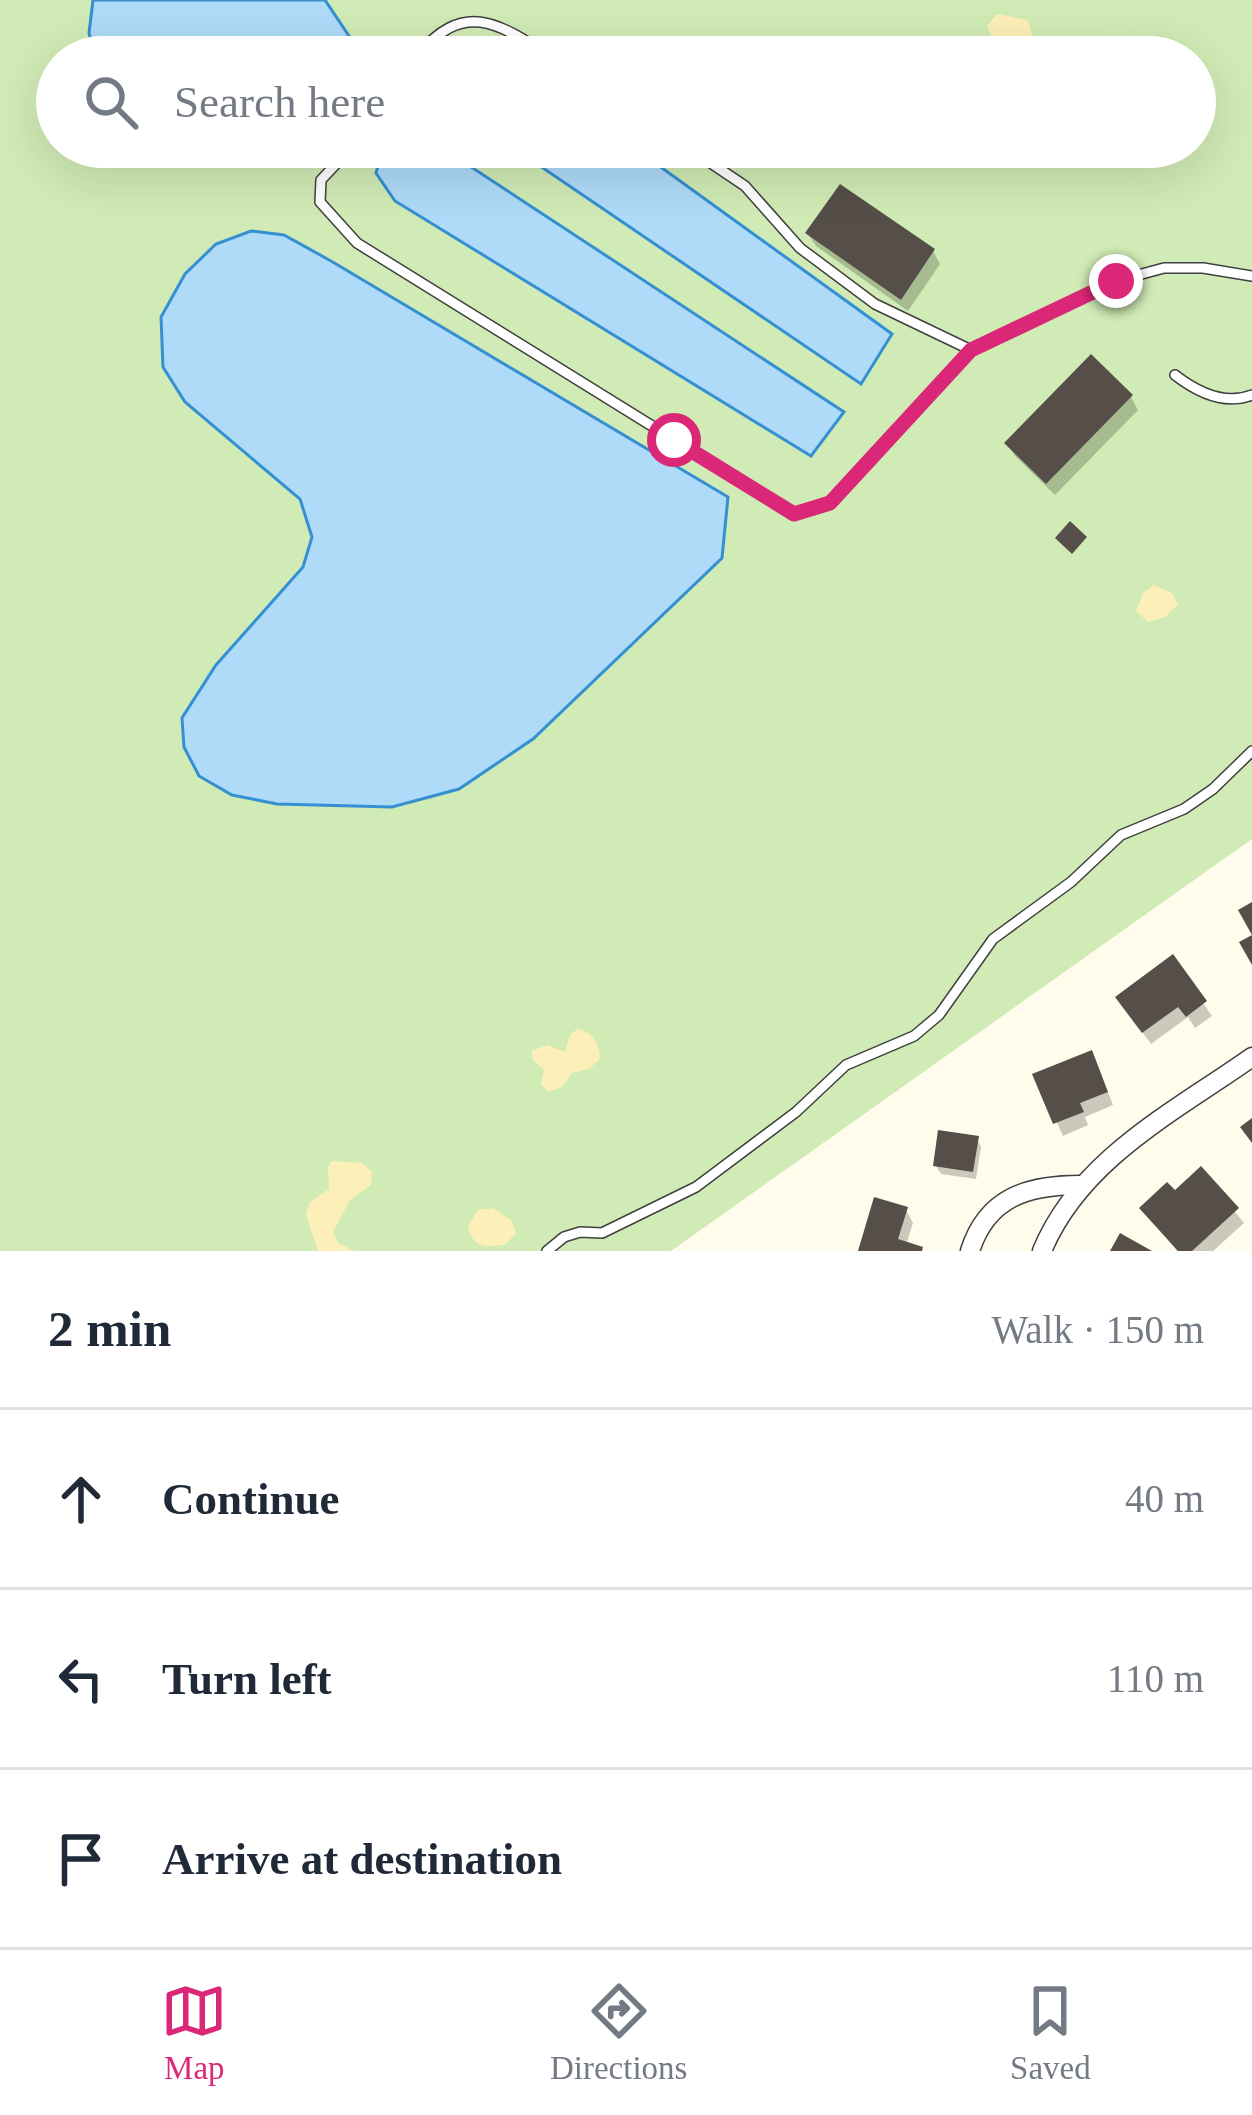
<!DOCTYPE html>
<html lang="en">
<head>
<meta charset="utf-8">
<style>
	:root { --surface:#fff; --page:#f6f6f7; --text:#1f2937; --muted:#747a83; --line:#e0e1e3; --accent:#db2777 }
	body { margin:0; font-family:Georgia,serif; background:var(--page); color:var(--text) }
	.stop { position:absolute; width:36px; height:36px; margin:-27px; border:9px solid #db2777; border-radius:50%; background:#fff }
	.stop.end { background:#db2777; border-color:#fff; box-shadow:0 3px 12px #0008 }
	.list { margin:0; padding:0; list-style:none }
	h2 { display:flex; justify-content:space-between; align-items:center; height:156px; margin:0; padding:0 48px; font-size:51px }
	h2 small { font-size:39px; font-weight:400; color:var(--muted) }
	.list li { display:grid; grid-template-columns:78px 1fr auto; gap:36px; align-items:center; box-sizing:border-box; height:180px; padding:0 48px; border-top:3px solid var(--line) }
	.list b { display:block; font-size:45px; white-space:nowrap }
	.list em { font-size:39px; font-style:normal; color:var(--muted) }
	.icon { flex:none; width:66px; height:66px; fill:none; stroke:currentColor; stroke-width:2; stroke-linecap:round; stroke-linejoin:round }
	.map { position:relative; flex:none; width:1252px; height:1251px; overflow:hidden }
	.search { position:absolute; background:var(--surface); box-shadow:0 12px 48px #0002; left:36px; right:36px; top:36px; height:132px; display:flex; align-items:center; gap:30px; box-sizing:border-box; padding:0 42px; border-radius:66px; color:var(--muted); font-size:45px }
	.sheet { height:696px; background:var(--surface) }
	nav { display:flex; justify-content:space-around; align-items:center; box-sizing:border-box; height:168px; border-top:3px solid var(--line); background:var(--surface); font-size:33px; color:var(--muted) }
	nav a { display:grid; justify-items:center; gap:6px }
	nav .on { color:var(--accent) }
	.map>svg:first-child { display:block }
	.green { fill:#d0ebb5; fill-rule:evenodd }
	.sand { fill:#fcefb7 }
	.water { fill:#afdbf8; stroke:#3490d2; stroke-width:3 }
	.shadow { fill:#0003 }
	.building { fill:#564e49 }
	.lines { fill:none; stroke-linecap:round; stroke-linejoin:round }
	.service-casing { stroke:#404040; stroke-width:12 }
	.minor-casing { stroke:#404040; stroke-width:21 }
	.service { stroke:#fff; stroke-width:9 }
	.minor { stroke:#fff; stroke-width:18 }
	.route { stroke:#db2777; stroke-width:15 }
</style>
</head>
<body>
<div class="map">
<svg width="1252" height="1251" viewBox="0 0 1252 1251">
	<rect width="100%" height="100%" fill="#fffcec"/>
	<!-- green -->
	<path class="green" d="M0,0H1252V839L671,1251H0ZM57,57H1195V147H57Z"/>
	<!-- sand -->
	<g class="sand">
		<polygon points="997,14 1028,20 1033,37 1048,40 1064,57 1018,57 1011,42 996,47 987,26"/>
		<polygon points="1154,585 1172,593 1178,604 1165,617 1148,622 1136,611 1143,593"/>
		<path d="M577,1029C592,1030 600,1045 600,1059L589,1069L572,1073L562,1087L548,1092L541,1084L544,1070L532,1059V1051L547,1045L565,1052L570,1035Z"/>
		<polygon points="332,1161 362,1163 372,1172 371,1185 350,1200 333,1232 338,1243 354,1251 318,1251 306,1215 309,1203 329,1189 328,1167"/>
		<path d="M493,1208L512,1221L516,1233L506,1244C486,1248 473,1249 468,1226L478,1210Z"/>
	</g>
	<!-- water -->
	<g class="water">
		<polygon points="93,0 325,0 351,39 353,57 95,57 89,33"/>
		<polygon points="391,147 437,147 456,157 844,412 811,456 395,201 376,173 382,152"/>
		<polygon points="512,147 633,147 892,334 861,384"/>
		<polygon points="251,231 284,235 331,261 728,497 722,558 533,739 459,789 392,807 277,804 232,795 199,776 184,747 182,718 216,665 303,567 312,537 300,499 185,402 163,367 161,317 185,274 216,244"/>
	</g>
	<!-- shadow -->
	<g class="shadow">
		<polygon points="808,234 933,251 940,264 908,311 816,246"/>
		<polygon points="1131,397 1138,410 1055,495 1015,456 1008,444"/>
		<polygon points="1172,958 1212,1016 1195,1028 1188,1017 1151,1044 1126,1010"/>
		<polygon points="1098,1067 1113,1105 1085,1117 1088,1125 1063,1136 1036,1076"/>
		<polygon points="977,1139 981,1147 976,1179 941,1174 936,1166"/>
		<polygon points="1201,1170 1244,1223 1213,1251 1177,1251 1143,1208 1174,1194"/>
		<polygon points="906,1210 913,1223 906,1245 922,1251 861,1251"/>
	</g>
	<!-- building -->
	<g class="building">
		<polygon points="840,184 935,249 901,300 805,233"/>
		<polygon points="1091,354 1133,395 1046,484 1004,443"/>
		<polygon points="1070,521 1087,537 1072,554 1055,538"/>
		<polygon points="1252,902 1252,935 1238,910"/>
		<polygon points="1252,935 1252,965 1239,942"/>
		<polygon points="1173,954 1207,1001 1186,1017 1178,1007 1142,1033 1115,997"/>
		<polygon points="1092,1050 1108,1092 1080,1103 1084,1112 1053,1124 1032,1074"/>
		<polygon points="1252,1118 1252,1143 1240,1127"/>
		<polygon points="938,1130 979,1136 973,1172 933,1166"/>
		<polygon points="1201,1166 1239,1208 1192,1251 1178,1251 1139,1208 1167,1182 1175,1190"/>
		<polygon points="874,1197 908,1207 898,1239 923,1247 922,1251 858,1251"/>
		<polygon points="1120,1233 1152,1251 1110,1251"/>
	</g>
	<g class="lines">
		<defs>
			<g id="service">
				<path d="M416,57C463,0 496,21 551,57"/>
				<polyline points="352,147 321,180 320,202 357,243 794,514 830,503 971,350 1116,281 1164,268 1203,268 1252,276"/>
				<polyline points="687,147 745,186 800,248 875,304 971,350"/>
				<path d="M1175,375C1197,392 1224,406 1252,395"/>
				<polyline points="547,1251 564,1237 580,1232 602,1233 696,1187 796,1112 846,1065 914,1036 939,1015 993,939 1071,882 1121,835 1184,809 1213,789 1252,751"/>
			</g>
			<g id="minor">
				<path d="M970,1251C987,1197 1028,1185 1080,1185"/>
				<path d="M1042,1251C1080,1159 1174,1112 1252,1057"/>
			</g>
		</defs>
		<!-- service casing -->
		<use href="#service" class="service-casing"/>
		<!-- minor casing -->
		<use href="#minor" class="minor-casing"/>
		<!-- service -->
		<use href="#service" class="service"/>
		<!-- minor -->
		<use href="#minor" class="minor"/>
	</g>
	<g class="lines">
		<!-- route -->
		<polyline class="route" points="674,440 794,514 830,503 971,350 1116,281"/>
	</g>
</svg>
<div class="stop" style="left:674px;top:440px"></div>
<div class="stop end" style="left:1116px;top:281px"></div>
<div class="search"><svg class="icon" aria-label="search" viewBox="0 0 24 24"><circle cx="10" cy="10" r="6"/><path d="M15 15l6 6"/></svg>Search here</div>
</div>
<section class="sheet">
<h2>2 min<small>Walk · 150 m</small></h2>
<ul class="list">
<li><svg class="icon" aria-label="ahead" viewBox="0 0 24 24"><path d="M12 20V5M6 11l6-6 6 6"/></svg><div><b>Continue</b></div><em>40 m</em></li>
<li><svg class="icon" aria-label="left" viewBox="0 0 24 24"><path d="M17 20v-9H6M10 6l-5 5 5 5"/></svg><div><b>Turn left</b></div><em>110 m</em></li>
<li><svg class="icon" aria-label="arrive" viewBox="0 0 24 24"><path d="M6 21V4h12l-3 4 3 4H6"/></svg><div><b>Arrive at destination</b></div></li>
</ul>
</section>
<nav>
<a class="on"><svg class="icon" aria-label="map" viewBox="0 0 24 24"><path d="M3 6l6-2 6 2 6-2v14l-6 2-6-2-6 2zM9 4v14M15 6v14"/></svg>Map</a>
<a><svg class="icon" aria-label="directions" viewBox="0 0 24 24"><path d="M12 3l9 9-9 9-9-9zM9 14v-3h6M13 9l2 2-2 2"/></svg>Directions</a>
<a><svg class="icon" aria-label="saved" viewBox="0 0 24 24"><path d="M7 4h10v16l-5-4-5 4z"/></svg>Saved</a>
</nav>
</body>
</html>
